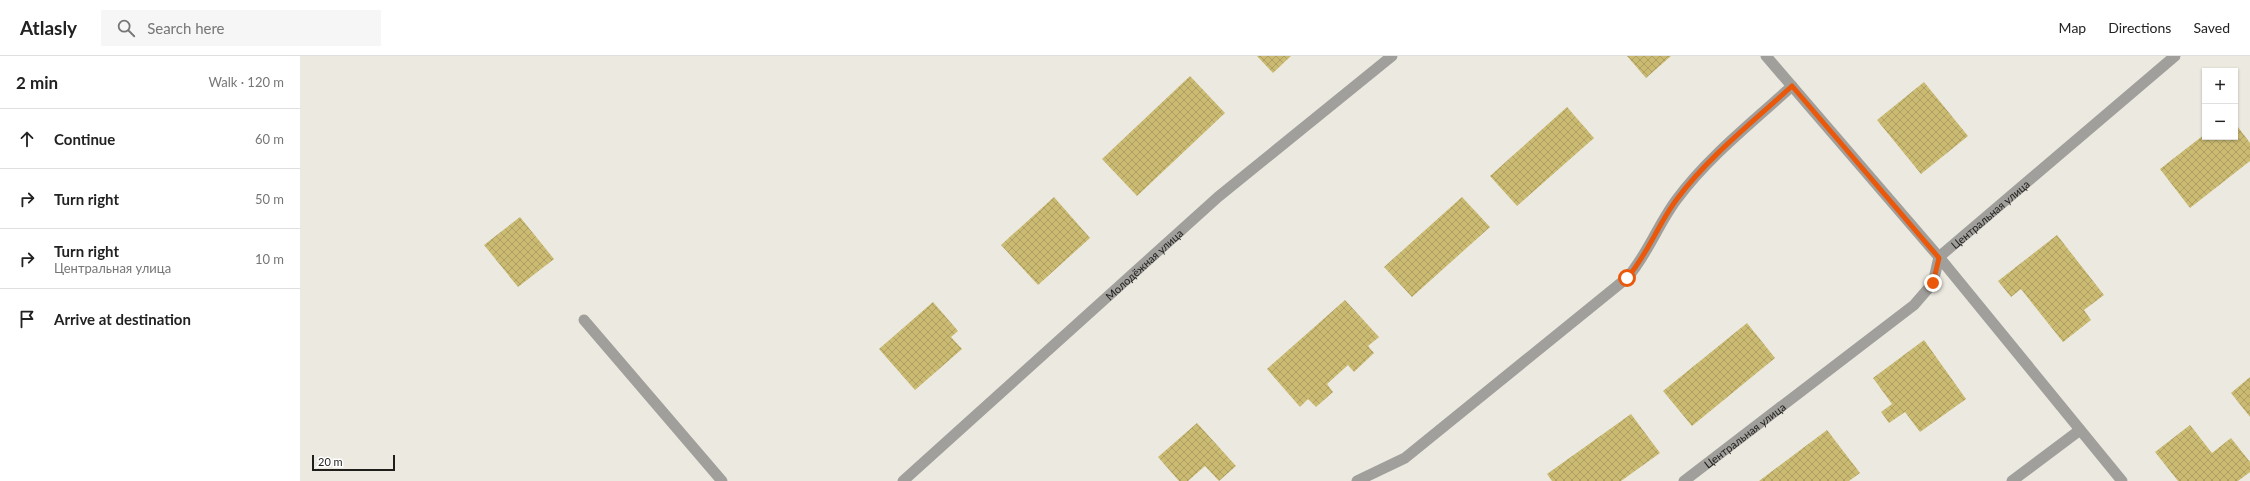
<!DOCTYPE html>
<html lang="en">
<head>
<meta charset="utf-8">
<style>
	:root { --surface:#fff; --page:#f6f6f6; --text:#222; --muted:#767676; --line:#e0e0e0 }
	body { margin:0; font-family:Lato,sans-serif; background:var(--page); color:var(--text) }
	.controls { position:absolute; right:12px; top:12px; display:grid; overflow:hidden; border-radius:0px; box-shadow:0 1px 3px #0004 }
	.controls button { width:36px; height:36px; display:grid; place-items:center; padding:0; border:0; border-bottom:1px solid var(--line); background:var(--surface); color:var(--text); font:20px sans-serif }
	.scale { position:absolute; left:12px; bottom:10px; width:83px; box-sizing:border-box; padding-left:4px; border:2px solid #1f1e1b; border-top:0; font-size:11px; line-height:14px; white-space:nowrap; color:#1f1e1b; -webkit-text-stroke:3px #fff; paint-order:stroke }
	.stop { position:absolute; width:12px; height:12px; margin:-9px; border:3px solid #ea580c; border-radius:50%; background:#fff }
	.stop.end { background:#ea580c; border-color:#fff; box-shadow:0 1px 4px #0008 }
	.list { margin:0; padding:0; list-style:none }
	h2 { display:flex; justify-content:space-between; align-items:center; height:52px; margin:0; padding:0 16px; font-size:17px }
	h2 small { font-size:13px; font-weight:400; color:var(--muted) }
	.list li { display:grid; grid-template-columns:26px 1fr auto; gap:12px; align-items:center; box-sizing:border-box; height:60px; padding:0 16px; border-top:1px solid var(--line) }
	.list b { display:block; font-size:15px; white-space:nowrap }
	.list p { margin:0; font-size:13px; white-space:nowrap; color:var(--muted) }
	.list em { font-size:13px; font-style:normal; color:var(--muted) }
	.icon { flex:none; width:22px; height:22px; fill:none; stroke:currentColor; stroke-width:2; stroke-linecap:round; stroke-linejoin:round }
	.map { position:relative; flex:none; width:1950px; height:425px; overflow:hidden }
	header { display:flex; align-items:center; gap:24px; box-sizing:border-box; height:56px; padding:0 20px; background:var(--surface); border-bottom:1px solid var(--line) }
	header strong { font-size:19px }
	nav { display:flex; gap:22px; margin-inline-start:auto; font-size:14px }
	.search { width:280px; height:36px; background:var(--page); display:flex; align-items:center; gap:10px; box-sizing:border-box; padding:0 14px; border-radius:0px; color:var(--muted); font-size:15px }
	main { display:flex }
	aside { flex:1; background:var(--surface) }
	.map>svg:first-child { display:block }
	.building { fill:url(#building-cross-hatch) }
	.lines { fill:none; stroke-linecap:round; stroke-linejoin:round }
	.service { stroke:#a09f9b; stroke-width:11 }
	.minor { stroke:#a09f9b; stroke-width:11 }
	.route { stroke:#ea580c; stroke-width:5 }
	.labels { text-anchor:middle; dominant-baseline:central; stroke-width:4; stroke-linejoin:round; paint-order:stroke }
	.street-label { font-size:11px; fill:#1f1e1b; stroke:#fff }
</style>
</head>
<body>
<header>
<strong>Atlasly</strong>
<div class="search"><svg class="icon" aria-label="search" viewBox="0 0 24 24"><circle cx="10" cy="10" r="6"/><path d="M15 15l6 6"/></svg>Search here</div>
<nav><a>Map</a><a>Directions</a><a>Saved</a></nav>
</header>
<main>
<aside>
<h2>2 min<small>Walk · 120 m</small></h2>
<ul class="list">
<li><svg class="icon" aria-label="ahead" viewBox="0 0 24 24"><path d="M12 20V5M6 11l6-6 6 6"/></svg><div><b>Continue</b></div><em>60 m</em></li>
<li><svg class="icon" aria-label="right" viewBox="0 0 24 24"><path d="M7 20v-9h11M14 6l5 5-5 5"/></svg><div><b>Turn right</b></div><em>50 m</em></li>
<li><svg class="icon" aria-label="right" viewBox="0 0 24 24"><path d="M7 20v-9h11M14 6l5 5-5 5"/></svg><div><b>Turn right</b><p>Центральная улица</p></div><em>10 m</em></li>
<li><svg class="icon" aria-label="arrive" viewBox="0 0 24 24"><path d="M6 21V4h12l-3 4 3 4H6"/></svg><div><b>Arrive at destination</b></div></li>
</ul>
</aside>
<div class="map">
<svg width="1950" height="425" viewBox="0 0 1950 425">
	<defs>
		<pattern id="building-cross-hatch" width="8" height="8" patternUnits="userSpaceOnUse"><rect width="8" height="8" fill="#caba72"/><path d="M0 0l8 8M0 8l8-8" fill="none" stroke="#ad9f62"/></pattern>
	</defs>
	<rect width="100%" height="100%" fill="#eceae0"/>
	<!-- building -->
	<g class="building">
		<polygon points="957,0 991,0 973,17"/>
		<polygon points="1327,0 1371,0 1346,22"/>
		<polygon points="890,20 925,57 837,140 802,103"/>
		<polygon points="1624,26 1668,80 1621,118 1577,64"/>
		<polygon points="1267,51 1294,82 1217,150 1190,120"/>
		<polygon points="1938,71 1950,87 1950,105 1890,152 1860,113 1905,78 1905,81 1935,81 1935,74"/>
		<polygon points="754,141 790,182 738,229 701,189"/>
		<polygon points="1162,141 1190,171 1112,241 1084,211"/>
		<polygon points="220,161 254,203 218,231 184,189"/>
		<polygon points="1757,179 1804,239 1784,254 1791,264 1763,286 1721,233 1711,241 1698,225"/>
		<polygon points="1045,244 1079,281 1068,290 1074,297 1054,316 1048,309 1027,328 1033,336 1016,351 1008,343 1000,351 967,313"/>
		<polygon points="633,246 658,275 651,281 662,293 615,334 579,293"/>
		<polygon points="1447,267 1475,302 1392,370 1363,335"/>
		<polygon points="1624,284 1666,343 1620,376 1605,356 1589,367 1581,356 1592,348 1573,322"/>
		<polygon points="1950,321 1950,361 1931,337"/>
		<polygon points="1331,358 1360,397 1321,425 1252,425 1247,418"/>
		<polygon points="897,367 936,410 919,425 905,410 888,425 879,425 858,401"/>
		<polygon points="1890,369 1912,397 1931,382 1950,406 1950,416 1938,425 1878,425 1855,396"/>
		<polygon points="1527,374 1560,417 1549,425 1459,425"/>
	</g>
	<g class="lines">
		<!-- service -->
		<g class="service">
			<path d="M1057,425L1105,402L1327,222C1348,198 1358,168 1377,143C1409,100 1453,66 1492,30"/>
			<polyline points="1712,425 1780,374"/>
		</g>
		<!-- minor -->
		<g class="minor">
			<polyline points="1466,0 1639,201 1822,425"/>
			<polyline points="284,264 422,425"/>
			<path id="s1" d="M603,425L918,141L1092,0"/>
			<path id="s2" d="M1384,425L1614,249L1633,227L1639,201L1875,0"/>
		</g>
	</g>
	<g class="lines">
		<!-- route -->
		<path class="route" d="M1327,222C1348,198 1358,168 1377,143C1409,100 1453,66 1492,30L1639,202L1633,227"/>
	</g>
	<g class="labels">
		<!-- street labels -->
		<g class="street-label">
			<text stroke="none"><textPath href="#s2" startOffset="412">Центральная улица</textPath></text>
			<text stroke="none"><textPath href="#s1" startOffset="324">Молодёжная улица</textPath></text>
			<text stroke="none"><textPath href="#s2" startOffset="76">Центральная улица</textPath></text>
		</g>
	</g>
</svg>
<div class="controls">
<button>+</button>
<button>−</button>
</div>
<div class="scale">20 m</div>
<div class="stop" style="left:1327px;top:222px"></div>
<div class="stop end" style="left:1633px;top:227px"></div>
</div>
</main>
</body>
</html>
